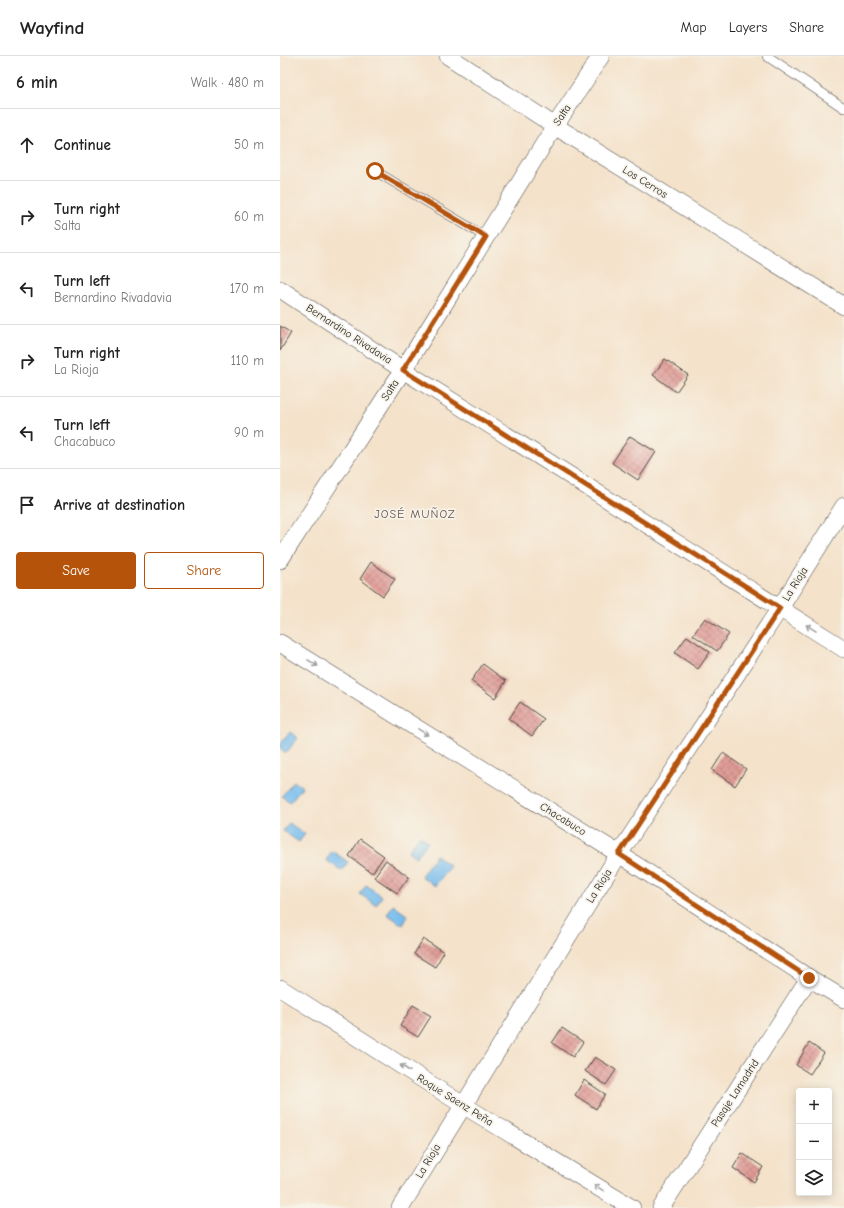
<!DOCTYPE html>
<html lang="en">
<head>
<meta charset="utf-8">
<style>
	:root { --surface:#fff; --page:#f6f6f6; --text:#222; --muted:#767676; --line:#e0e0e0; --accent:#b45309 }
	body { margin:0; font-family:"Comic Neue",sans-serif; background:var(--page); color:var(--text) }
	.controls { position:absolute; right:12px; bottom:12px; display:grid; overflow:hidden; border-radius:4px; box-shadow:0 2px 10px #0003 }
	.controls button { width:36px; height:36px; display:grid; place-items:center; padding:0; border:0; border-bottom:1px solid var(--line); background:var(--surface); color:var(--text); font:20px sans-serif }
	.stop { position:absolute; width:12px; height:12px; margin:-9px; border:3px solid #b45309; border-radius:50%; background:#fff }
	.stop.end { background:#b45309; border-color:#fff; box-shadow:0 1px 4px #0008 }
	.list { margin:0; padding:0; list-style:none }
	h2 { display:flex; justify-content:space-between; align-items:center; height:52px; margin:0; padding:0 16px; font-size:17px }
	h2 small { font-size:13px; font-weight:400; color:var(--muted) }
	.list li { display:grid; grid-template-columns:26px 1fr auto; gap:12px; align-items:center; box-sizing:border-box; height:72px; padding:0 16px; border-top:1px solid var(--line) }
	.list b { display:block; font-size:15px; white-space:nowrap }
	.list p { margin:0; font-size:13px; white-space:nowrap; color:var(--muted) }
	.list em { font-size:13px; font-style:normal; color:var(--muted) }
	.actions { display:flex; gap:8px; padding:12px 16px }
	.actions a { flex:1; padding:9px 0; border:1px solid var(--accent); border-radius:4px; text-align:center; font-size:14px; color:var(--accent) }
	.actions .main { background:var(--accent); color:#fff }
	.icon { flex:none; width:22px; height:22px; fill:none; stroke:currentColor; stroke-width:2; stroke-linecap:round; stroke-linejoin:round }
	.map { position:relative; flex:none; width:564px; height:1152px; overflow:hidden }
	header { display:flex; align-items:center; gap:24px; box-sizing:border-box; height:56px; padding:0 20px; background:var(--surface); border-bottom:1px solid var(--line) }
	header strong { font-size:19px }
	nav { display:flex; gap:22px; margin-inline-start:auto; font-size:14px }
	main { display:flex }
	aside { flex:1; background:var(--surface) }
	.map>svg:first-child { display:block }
	.water { fill:#77bdee; stroke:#51748c }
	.building { fill:url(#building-cross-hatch) }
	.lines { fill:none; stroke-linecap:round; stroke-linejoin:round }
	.lane-casing { stroke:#494643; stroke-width:10 }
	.street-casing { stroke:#494643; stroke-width:18 }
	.lane { stroke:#fff; stroke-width:9 }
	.street { stroke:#fff; stroke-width:17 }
	.oneway { stroke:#a0a0a0 }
	.route { stroke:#b45309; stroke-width:5 }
	.labels { text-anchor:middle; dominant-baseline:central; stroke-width:3.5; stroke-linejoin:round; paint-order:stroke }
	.street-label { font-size:11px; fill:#2b2b2b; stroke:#f7f3e8 }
	.neighbourhood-label { font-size:12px; letter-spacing:1px; fill:#6b5351; stroke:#f7f3e8 }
</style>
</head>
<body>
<header>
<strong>Wayfind</strong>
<nav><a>Map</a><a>Layers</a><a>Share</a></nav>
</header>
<main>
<aside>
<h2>6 min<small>Walk · 480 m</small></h2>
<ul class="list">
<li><svg class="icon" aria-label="ahead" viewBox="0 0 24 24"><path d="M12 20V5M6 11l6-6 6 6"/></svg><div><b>Continue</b></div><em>50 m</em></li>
<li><svg class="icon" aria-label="right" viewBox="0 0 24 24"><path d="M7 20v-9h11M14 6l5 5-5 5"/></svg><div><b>Turn right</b><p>Salta</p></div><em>60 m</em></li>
<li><svg class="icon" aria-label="left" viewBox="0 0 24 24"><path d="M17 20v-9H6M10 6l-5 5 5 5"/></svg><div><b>Turn left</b><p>Bernardino Rivadavia</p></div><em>170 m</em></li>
<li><svg class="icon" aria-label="right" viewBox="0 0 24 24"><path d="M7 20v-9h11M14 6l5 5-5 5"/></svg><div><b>Turn right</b><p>La Rioja</p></div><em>110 m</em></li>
<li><svg class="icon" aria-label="left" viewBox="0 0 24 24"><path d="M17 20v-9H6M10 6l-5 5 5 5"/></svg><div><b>Turn left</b><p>Chacabuco</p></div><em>90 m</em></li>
<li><svg class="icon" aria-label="arrive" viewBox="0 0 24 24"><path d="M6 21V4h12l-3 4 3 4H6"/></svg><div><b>Arrive at destination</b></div></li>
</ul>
<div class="actions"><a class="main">Save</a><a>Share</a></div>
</aside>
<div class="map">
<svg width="564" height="1152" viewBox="0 0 564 1152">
	<defs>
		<pattern id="building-cross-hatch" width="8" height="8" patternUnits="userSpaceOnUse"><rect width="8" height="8" fill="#e19d98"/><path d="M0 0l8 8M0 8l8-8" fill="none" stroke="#b7807c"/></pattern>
	</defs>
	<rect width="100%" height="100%" fill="#f7f3e8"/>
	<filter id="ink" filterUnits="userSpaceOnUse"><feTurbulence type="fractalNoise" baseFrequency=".025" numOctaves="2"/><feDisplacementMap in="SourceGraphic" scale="8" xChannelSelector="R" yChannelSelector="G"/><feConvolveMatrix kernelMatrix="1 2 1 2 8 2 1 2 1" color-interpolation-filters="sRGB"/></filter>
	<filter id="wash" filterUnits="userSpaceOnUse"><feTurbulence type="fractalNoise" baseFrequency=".012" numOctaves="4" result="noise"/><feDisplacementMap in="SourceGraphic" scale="16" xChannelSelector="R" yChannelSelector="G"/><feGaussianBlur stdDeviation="0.9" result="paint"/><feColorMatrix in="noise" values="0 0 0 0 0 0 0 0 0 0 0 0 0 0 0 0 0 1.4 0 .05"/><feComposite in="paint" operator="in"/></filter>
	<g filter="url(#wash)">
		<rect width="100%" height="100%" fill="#f4e2ca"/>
		<!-- water -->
		<g class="water">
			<polygon points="10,676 18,682 6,697 0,692 0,689"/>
			<polygon points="14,725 22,731 10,746 2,740"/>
			<polygon points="9,767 25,778 19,786 3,775"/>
			<polygon points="140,779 148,786 136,801 128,795"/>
			<polygon points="52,795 68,806 62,815 46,804"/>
			<polygon points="156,799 170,810 155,830 141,820"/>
			<polygon points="86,829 102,840 96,849 80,838"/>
			<polygon points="113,849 128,860 123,869 107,858"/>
		</g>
		<g id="blocks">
			<!-- building -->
			<g class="building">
				<polygon points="0,270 11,277 0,295"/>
				<polygon points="385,303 408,319 396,336 373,319"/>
				<polygon points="350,380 376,396 358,424 332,407"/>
				<polygon points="91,506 115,523 103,540 80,523"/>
				<polygon points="425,562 449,578 437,595 413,579"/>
				<polygon points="407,580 430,596 418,613 395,597"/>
				<polygon points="203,608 226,625 215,642 191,625"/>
				<polygon points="240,646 264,663 252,680 229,663"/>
				<polygon points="443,697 466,713 455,730 432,714"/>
				<polygon points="80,783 104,800 92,817 69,800"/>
				<polygon points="106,804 129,821 117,837 94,821"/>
				<polygon points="143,883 164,896 155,911 134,898"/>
				<polygon points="133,949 151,960 138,981 120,970"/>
				<polygon points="282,972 303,986 293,1001 272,987"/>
				<polygon points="529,987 544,997 530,1018 516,1009"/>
				<polygon points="315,1001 336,1014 326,1029 305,1015"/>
				<polygon points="304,1024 325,1038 316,1053 295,1039"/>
				<polygon points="462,1097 483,1111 474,1126 453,1112"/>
			</g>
		</g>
	</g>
	<g filter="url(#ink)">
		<use href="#blocks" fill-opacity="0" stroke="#494643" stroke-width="1"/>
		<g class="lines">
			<defs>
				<g id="lane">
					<polyline points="487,0 564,52"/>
					<polyline points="95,115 206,181"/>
				</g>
				<g id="street">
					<polyline points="168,0 275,70 564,250"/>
					<polyline points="0,233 123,314 564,593"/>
					<polyline points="0,504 123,314 275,70 321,0"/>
					<polyline points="0,587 339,798 529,922 564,943"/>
					<polyline points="0,932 183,1049 352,1152"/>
					<polyline points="120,1152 339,798 500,552 564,450"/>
					<polyline points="381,1152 529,922"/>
				</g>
			</defs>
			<!-- lane casing -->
			<use href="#lane" class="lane-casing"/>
			<!-- street casing -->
			<use href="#street" class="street-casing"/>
			<!-- lane -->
			<use href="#lane" class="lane"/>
			<!-- street -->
			<use href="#street" class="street"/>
		</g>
		<!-- one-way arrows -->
		<defs><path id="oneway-shaft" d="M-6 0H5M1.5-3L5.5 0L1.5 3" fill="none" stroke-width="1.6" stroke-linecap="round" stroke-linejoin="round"/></defs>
		<g class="oneway">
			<use href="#oneway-shaft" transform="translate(531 572) rotate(-148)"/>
			<use href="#oneway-shaft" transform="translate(33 607) rotate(32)"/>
			<use href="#oneway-shaft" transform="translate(143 676) rotate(32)"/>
			<use href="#oneway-shaft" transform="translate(125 1012) rotate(-147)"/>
			<use href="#oneway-shaft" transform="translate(319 1132) rotate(-149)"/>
		</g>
	</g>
	<g class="lines" filter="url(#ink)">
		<!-- route -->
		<polyline class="route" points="95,115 206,181 123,314 500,552 339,798 529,922"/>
	</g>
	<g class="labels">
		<!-- street labels -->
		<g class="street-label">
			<text transform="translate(282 59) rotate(-57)">Salta</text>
			<text transform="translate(365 126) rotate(32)">Los Cerros</text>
			<text transform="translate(69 278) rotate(33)">Bernardino Rivadavia</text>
			<text transform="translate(110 334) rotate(-57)">Salta</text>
			<text transform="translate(515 528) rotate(-58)">La Rioja</text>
			<text transform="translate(283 763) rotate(32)">Chacabuco</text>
			<text transform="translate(319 830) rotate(-58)">La Rioja</text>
			<text transform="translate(455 1037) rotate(-57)">Pasaje Lamadrid</text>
			<text transform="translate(175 1044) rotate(32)">Roque Saenz Peña</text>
			<text transform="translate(148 1105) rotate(-59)">La Rioja</text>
		</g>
		<!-- neighbourhood labels -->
		<g class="neighbourhood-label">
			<text x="135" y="458">JOSÉ MUÑOZ</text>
		</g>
	</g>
</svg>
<div class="controls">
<button>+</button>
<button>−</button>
<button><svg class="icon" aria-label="layers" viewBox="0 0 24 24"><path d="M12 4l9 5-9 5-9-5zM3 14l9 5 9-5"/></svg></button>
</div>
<div class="stop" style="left:95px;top:115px"></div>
<div class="stop end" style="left:529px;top:922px"></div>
</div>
</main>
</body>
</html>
